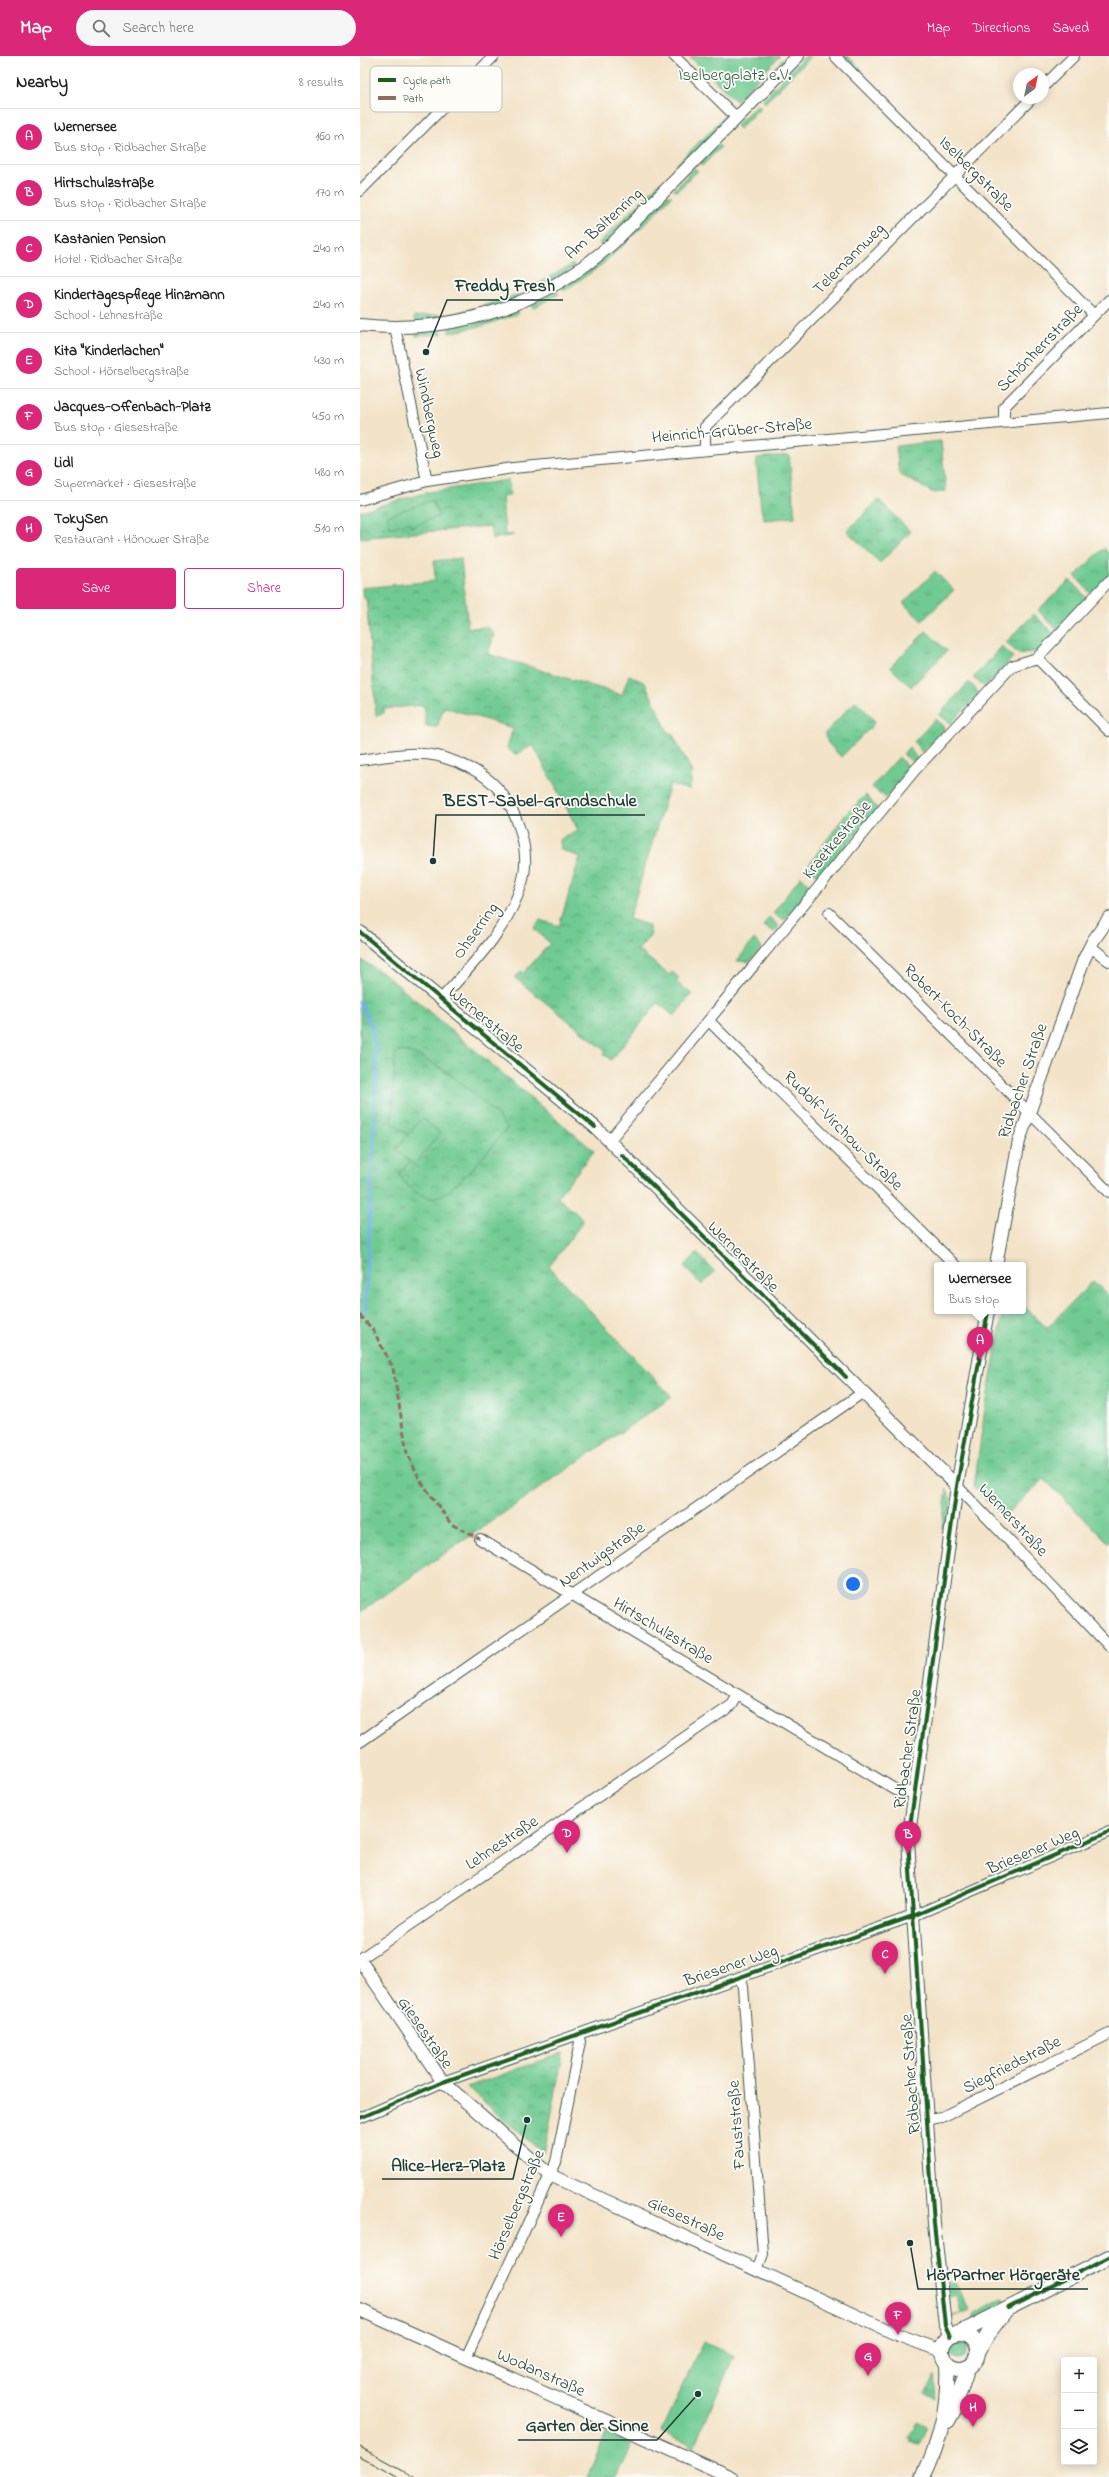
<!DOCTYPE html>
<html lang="en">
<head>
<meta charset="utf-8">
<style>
	:root { --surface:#fff; --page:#f6f6f6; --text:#222; --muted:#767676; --line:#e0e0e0; --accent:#db2777 }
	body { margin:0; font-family:"Indie Flower",sans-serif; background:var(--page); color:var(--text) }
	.controls { position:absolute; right:12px; bottom:12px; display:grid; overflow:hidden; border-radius:4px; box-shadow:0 2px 10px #0003 }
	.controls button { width:36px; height:36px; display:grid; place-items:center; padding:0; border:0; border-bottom:1px solid var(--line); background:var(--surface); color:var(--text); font:20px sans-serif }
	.compass { position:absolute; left:653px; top:12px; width:36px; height:36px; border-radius:50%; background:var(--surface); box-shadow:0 2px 10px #0003; rotate:33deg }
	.you { position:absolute; left:493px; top:1528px; width:14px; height:14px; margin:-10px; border:3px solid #fff; border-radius:50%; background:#1a73e8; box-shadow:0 0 0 6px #1a73e833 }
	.badge { display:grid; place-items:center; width:26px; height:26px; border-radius:50%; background:var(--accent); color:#fff; font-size:13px; font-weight:700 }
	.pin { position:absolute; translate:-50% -33px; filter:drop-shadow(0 1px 2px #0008) }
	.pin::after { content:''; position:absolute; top:21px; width:14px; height:12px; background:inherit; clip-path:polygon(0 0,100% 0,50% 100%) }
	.popup { position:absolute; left:574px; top:1206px; width:92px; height:52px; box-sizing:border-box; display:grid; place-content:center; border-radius:4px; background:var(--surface); filter:drop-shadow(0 1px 3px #0005); font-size:13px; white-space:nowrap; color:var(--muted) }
	.popup b { font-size:15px; color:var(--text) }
	.popup::after { content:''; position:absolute; left:50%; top:100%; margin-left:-8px; border:8px solid transparent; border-top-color:var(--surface) }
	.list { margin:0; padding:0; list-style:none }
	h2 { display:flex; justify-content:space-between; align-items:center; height:52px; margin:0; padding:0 16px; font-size:17px }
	h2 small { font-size:13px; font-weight:400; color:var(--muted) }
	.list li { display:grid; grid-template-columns:26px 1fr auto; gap:12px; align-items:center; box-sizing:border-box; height:56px; padding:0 16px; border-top:1px solid var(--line) }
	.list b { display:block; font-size:15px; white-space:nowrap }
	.list p { margin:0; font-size:13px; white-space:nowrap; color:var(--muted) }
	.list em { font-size:13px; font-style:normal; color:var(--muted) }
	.actions { display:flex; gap:8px; padding:12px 16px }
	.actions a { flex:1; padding:9px 0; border:1px solid var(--accent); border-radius:4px; text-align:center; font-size:14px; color:var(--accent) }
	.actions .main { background:var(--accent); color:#fff }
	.icon { flex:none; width:22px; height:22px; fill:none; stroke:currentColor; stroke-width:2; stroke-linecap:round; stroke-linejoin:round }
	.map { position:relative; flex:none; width:749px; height:2421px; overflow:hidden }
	header { display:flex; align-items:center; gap:24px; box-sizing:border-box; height:56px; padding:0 20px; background:var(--accent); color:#fff }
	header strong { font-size:19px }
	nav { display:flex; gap:22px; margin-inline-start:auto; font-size:14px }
	.search { width:280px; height:36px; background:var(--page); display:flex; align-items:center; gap:10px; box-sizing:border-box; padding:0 14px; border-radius:22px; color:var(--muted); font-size:15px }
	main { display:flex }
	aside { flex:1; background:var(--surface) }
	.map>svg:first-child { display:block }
	.grass { fill:url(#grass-tufts); stroke:#488463; fill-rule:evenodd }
	.park { fill:url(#park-crowns); stroke:#488463 }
	.garden { fill:#70ca92; stroke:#488463 }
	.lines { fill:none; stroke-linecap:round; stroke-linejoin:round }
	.stream { stroke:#6fb2e4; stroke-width:3.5 }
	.minor-casing { stroke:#3f564a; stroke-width:12 }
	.tertiary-casing { stroke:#3f564a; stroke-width:14 }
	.secondary-casing { stroke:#3f564a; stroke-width:16 }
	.minor { stroke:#fff; stroke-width:10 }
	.tertiary { stroke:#fff; stroke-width:12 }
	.secondary { stroke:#fff; stroke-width:14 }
	.tram { stroke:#1f3d34; stroke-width:1 }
	.quiet { stroke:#8d6e63; stroke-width:3; stroke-dasharray:6 3; stroke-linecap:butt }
	.cycleway-casing { stroke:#fdfcf7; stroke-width:6 }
	.cycleway { stroke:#1b5e20; stroke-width:4 }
	.labels { text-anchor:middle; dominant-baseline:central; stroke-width:3.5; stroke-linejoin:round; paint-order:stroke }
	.park-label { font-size:17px; fill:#33604c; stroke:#fdfcf7 }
	.street-label { font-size:17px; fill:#1f3d34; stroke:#fdfcf7 }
	.key { fill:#fdfcf7; stroke:#bac3bc; stroke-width:1 }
	.key-label { font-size:11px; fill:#1f3d34 }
	.leader { fill:none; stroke:#1f3d34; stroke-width:1.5 }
	.callout-dot { fill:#1f3d34; stroke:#fdfcf7; stroke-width:1.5 }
	.callout-label { font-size:18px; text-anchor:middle; font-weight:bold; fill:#1f3d34; stroke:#fdfcf7; stroke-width:3.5; stroke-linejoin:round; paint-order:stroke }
</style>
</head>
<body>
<header>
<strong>Map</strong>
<div class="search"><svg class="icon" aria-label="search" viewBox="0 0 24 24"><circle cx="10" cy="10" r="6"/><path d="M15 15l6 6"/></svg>Search here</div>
<nav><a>Map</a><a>Directions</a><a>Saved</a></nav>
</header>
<main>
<aside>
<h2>Nearby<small>8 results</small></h2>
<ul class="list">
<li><span class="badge">A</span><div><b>Wernersee</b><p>Bus stop · Ridbacher Straße</p></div><em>160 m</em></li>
<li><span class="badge">B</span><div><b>Hirtschulzstraße</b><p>Bus stop · Ridbacher Straße</p></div><em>170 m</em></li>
<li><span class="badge">C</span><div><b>Kastanien Pension</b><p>Hotel · Ridbacher Straße</p></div><em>240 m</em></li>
<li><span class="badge">D</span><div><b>Kindertagespflege Hinzmann</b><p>School · Lehnestraße</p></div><em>240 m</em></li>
<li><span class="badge">E</span><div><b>Kita &quot;Kinderlachen&quot;</b><p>School · Hörselbergstraße</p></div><em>430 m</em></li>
<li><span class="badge">F</span><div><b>Jacques-Offenbach-Platz</b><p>Bus stop · Giesestraße</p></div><em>450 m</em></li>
<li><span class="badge">G</span><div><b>Lidl</b><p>Supermarket · Giesestraße</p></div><em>480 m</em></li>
<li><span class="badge">H</span><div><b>TokySen</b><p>Restaurant · Hönower Straße</p></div><em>510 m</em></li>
</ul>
<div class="actions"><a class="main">Save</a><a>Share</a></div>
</aside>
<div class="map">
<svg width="749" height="2421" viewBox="0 0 749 2421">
	<defs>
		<pattern id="grass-tufts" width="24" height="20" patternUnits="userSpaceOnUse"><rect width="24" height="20" fill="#70ca92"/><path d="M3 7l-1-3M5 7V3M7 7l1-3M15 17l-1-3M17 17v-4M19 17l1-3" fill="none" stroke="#5ba578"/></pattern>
		<pattern id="park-crowns" width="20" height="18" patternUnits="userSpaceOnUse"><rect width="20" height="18" fill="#70ca92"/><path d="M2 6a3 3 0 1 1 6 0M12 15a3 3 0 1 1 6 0" fill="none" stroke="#5ba578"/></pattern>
	</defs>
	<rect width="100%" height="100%" fill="#fdfcf7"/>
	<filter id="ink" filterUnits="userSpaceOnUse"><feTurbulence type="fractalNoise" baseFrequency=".025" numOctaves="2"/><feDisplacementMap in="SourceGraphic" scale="8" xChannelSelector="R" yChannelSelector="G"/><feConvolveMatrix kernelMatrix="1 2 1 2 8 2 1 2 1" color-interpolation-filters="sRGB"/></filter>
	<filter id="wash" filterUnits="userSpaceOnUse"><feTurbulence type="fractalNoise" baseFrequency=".012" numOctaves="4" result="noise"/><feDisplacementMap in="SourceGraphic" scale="16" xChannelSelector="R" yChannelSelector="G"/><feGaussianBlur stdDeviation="0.9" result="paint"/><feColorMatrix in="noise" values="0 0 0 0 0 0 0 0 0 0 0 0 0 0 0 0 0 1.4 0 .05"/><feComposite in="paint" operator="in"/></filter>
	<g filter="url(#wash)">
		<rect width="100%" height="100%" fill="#f3e3c8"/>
		<!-- grass -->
		<g class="grass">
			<polygon points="426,0 431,0 379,52 373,53"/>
			<polygon points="445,0 451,0 405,47 403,43"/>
			<polygon points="481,0 488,0 502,14 498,17"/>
			<polygon points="397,49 401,51 379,73 376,69"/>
			<polygon points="368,57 368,63 317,116 313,112"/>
			<polygon points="357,89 361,91 342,110 340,106"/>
			<polygon points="334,112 338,115 317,135 314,134"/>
			<polygon points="300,126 303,130 284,150 280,146"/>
			<polygon points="307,139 312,140 272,181 270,177"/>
			<polygon points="278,149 281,152 243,190 239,187"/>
			<polygon points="263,184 267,186 240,210 204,235 203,230 240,205"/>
			<polygon points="213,208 214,212 170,235 169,233"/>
			<polygon points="196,235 199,238 173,252 171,248"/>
			<polygon points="158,238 159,240 127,254 124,249"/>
			<polygon points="119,251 119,256 93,262 91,258"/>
			<polygon points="156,254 158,258 125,269 89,277 89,272 124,265"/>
			<polygon points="85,258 84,263 55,266 54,261"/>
			<polygon points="80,273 82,278 56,280 55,275"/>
			<polygon points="581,385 586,435 574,437 539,418 536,390"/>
			<polygon points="429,399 435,461 404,464 401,453 396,402"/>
			<polygon points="517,445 520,445 551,476 520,507 487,475"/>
			<polygon points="744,492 749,498 749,522 732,539 715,520"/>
			<polygon points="575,515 594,534 562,565 543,547"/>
			<polygon points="710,524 728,544 698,576 678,554"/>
			<polygon points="674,558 695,579 679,595 658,598 646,586"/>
			<polygon points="566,575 587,595 551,631 530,611"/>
			<polygon points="642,590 653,601 625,631 613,622"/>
			<polygon points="609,626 619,637 591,667 579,659"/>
			<polygon points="496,645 516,666 481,701 468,687 465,677"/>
			<polygon points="575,663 583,670 584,675 562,696 554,686"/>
			<polygon points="549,691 558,704 554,707 543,698"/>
			<polygon points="539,701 549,713 526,742 512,731"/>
			<polygon points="506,739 517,752 514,759 460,821 447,811 486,758"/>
			<polygon points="441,820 452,831 426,863 421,863 413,857"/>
			<polygon points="409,861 419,870 415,876 403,870"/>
			<polygon points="394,883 402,891 389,906 377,905"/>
			<path d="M0,903L26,919L234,1095L197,1141L224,1164L189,1211L312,1341L0,1556ZM38,996C74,998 113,1037 140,1062L36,1093L48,1079L32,1065L35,998Z"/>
			<polygon points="733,1225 749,1240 749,1487 684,1423 643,1461 614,1431 624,1360 643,1255 663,1255 663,1249 687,1272"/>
			<polygon points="587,1433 591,1445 588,1473 582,1472"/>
			<polygon points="595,2227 609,2254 592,2261 592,2259 600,2257 596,2239 588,2241 586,2228"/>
			<polygon points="643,2242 645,2244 618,2264 614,2261 614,2257"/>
			<circle cx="599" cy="2295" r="8"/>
			<polygon points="574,2319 576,2343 565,2338"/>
			<polygon points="557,2365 567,2370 559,2389 550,2385 552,2383 549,2382"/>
		</g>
		<!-- park -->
		<g class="park">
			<polygon points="148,424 150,439 142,440 145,478 154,479 132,483 130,470 0,482 0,455 69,436"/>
			<polygon points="101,502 108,572 128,571 134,578 128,598 262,639 269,619 285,627 309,678 312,677 332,716 330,734 310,728 269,863 288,869 291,878 278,894 309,919 312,916 319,922 316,926 332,938 314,960 298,947 251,1004 244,998 246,995 155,922 161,915 164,917 190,887 174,873 180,864 199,870 220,801 201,794 200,784 218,774 173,689 155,699 147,692 153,672 84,651 77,671 66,670 64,649 24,653 24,657 16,660 6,541 3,541 2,532 75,525 74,505"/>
			<path d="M43,995C73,1000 129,1047 147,1072C135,1087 90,1144 71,1142C56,1140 47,1130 39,1119L50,1105L36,1093L48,1079L32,1066L35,998Z"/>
			<polygon points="337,1197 355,1216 342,1229 324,1211"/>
			<polygon points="203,1997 184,2098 107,2031"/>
		</g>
		<!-- garden -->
		<g class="garden">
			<polygon points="329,0 420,0 376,45"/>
			<polygon points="72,444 79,460 51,471 49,466 31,472 27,460"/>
			<polygon points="62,1062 80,1077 54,1109 36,1093"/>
			<polygon points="343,2286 374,2300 334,2390 302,2375"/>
			<polygon points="246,2378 272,2390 257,2421 227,2421"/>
		</g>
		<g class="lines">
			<!-- stream -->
			<polyline class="stream" points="0,946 13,973 17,1015 5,1255"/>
		</g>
	</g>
	<g filter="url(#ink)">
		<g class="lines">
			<defs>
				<g id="minor">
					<polyline points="314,0 377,62"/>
					<polyline points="475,0 734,259"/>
					<polyline points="683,31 714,0"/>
					<polyline points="0,135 134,0"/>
					<polyline points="35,271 67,425"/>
					<polyline points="644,366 644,351 749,244"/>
					<polyline points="345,394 345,371 672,42"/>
					<polyline points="0,444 67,425 153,412 749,357"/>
					<polyline points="677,602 749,675"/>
					<path d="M0,704C25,701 53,694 78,700C96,705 116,713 130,725C156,747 172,795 162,827C148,873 113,908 81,943"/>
					<polyline points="469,857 749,1136"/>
					<polyline points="730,890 749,905"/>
					<polyline points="349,965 595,1209"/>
					<polyline points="249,1085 555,714 652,610 677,602 749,525"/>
					<polyline points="597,1430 749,1590"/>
					<polyline points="120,1483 536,1734 555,1737"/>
					<polyline points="0,1686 502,1337"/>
					<polyline points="0,1903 372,1649 378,1639"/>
					<polyline points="380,1921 383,1931 403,2198 397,2214"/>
					<polyline points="0,2062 83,2026 553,1860 749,1776"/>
					<polyline points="568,2063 582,2061 749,1978"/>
					<polyline points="106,2302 196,2106 220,1986 218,1978"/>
				</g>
				<g id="tertiary">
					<path d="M0,269C95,279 184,249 255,185L438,0"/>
					<polyline points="0,876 235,1071 597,1430"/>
					<polyline points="636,1209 659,1085 724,903 733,885 749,862"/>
					<polyline points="0,1904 83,2026 190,2119 538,2279 582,2295"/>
					<polyline points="0,2254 371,2421"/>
					<polyline points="590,2280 585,2269 574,2168 548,1785 597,1430 628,1255"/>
				</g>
				<g id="secondary">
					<polyline points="600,2277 749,2201"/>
					<circle cx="600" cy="2295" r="18"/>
					<polyline points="617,2298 628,2278 645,2255"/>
					<polyline points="588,2365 594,2354 608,2311"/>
					<path d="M563,2421C581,2384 589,2349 587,2308"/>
				</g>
			</defs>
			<!-- minor casing -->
			<use href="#minor" class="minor-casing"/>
			<!-- tertiary casing -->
			<use href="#tertiary" class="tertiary-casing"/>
			<!-- secondary casing -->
			<use href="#secondary" class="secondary-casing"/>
			<!-- minor -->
			<use href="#minor" class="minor"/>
			<!-- tertiary -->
			<use href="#tertiary" class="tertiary"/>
			<!-- secondary -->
			<use href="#secondary" class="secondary"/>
			<!-- tram -->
			<g class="tram">
				<polyline points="0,2391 55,2421"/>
				<polyline points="0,2401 37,2421"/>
			</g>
			<!-- quiet -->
			<polyline class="quiet" points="0,1259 13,1274 33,1312 47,1397 60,1424 91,1468 120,1483"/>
			<defs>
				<g id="cycleway">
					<polyline points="0,876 235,1071"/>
					<polyline points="262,1099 486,1321"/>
					<polyline points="0,2062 83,2026 553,1860 749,1776"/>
					<polyline points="648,2252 749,2201"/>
					<polyline points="590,2280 585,2269 574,2168 548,1785 597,1430 628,1255"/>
				</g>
			</defs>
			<!-- cycleway casing -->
			<use href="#cycleway" class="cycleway-casing"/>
			<!-- cycleway -->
			<use href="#cycleway" class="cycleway"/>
		</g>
	</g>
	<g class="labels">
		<!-- park labels -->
		<g class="park-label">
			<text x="375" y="19">Iselbergplatz e.V.</text>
		</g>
		<!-- street labels -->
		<g class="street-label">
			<text transform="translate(616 118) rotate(45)">Iselbergstraße</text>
			<text transform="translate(244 168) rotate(-42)">Am Baltenring</text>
			<text transform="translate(489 203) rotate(-45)">Telemannweg</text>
			<text transform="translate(680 292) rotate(-46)">Schönherrstraße</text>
			<text transform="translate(69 357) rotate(78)">Windbergweg</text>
			<text transform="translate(372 375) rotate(-5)">Heinrich-Grüber-Straße</text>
			<text transform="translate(477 784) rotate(-50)">Kraetkestraße</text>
			<text transform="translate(116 875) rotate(-54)">Ohserring</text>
			<text transform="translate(595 960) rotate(45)">Robert-Koch-Straße</text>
			<text transform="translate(126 964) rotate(40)">Wernerstraße</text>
			<text transform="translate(663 1025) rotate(-71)">Ridbacher Straße</text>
			<text transform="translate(483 1075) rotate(45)">Rudolf-Virchow-Straße</text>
			<text transform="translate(383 1201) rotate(45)">Wernerstraße</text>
			<text transform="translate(653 1464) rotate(47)">Wernerstraße</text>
			<text transform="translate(242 1499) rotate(-35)">Nentwigstraße</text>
			<text transform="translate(303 1575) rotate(31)">Hirtschulzstraße</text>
			<text transform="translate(548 1693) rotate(-82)">Ridbacher Straße</text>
			<text transform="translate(142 1787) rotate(-34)">Lehnestraße</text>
			<text transform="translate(673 1795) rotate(-23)">Briesener Weg</text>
			<text transform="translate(371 1910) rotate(-19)">Briesener Weg</text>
			<text transform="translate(65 1977) rotate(55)">Giesestraße</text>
			<text transform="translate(652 2009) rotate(-27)">Siegfriedstraße</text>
			<text transform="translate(551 2018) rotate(-94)">Ridbacher Straße</text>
			<text transform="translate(377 2069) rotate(-94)">Fauststraße</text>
			<text transform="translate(157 2149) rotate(-67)">Hörselbergstraße</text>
			<text transform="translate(326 2163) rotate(25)">Giesestraße</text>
			<text transform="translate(181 2317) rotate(24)">Wodanstraße</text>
		</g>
	</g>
	<!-- legend -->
	<rect x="10" y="10" width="132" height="46" rx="6" class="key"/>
	<rect x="18" y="22" width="18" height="4" fill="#1b5e20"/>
	<rect x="18" y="40" width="18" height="4" fill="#8d6e63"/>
	<g class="key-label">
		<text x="43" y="28">Cycle path</text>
		<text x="43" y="46">Path</text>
	</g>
	<!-- callouts -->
	<path class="leader" d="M66 296L87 244H203M73 805L76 759H285M167 2064L153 2123H22M550 2187L558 2233H728M338 2338L297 2384H158"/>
	<g class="callout-dot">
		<circle cx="66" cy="296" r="4"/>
		<circle cx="73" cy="805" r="4"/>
		<circle cx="167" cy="2064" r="4"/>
		<circle cx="550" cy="2187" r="4"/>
		<circle cx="338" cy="2338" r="4"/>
	</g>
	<g class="callout-label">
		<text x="145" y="235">Freddy Fresh</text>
		<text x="180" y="750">BEST-Sabel-Grundschule</text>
		<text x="88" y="2115">Alice-Herz-Platz</text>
		<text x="643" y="2224">HörPartner Hörgeräte</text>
		<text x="227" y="2375">Garten der Sinne</text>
	</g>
</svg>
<div class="controls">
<button>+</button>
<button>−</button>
<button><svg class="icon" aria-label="layers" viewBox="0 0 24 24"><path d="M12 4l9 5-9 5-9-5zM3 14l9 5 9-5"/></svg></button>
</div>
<svg class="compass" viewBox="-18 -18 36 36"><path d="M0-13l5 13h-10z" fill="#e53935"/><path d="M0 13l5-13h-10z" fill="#767676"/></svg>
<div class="you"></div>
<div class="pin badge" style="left:620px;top:1304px">A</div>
<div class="popup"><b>Wernersee</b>Bus stop</div>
<div class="pin badge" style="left:548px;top:1798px">B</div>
<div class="pin badge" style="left:525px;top:1918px">C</div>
<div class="pin badge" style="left:207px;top:1797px">D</div>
<div class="pin badge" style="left:201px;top:2181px">E</div>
<div class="pin badge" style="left:538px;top:2279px">F</div>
<div class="pin badge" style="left:508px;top:2320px">G</div>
<div class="pin badge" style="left:613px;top:2371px">H</div>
</div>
</main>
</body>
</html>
